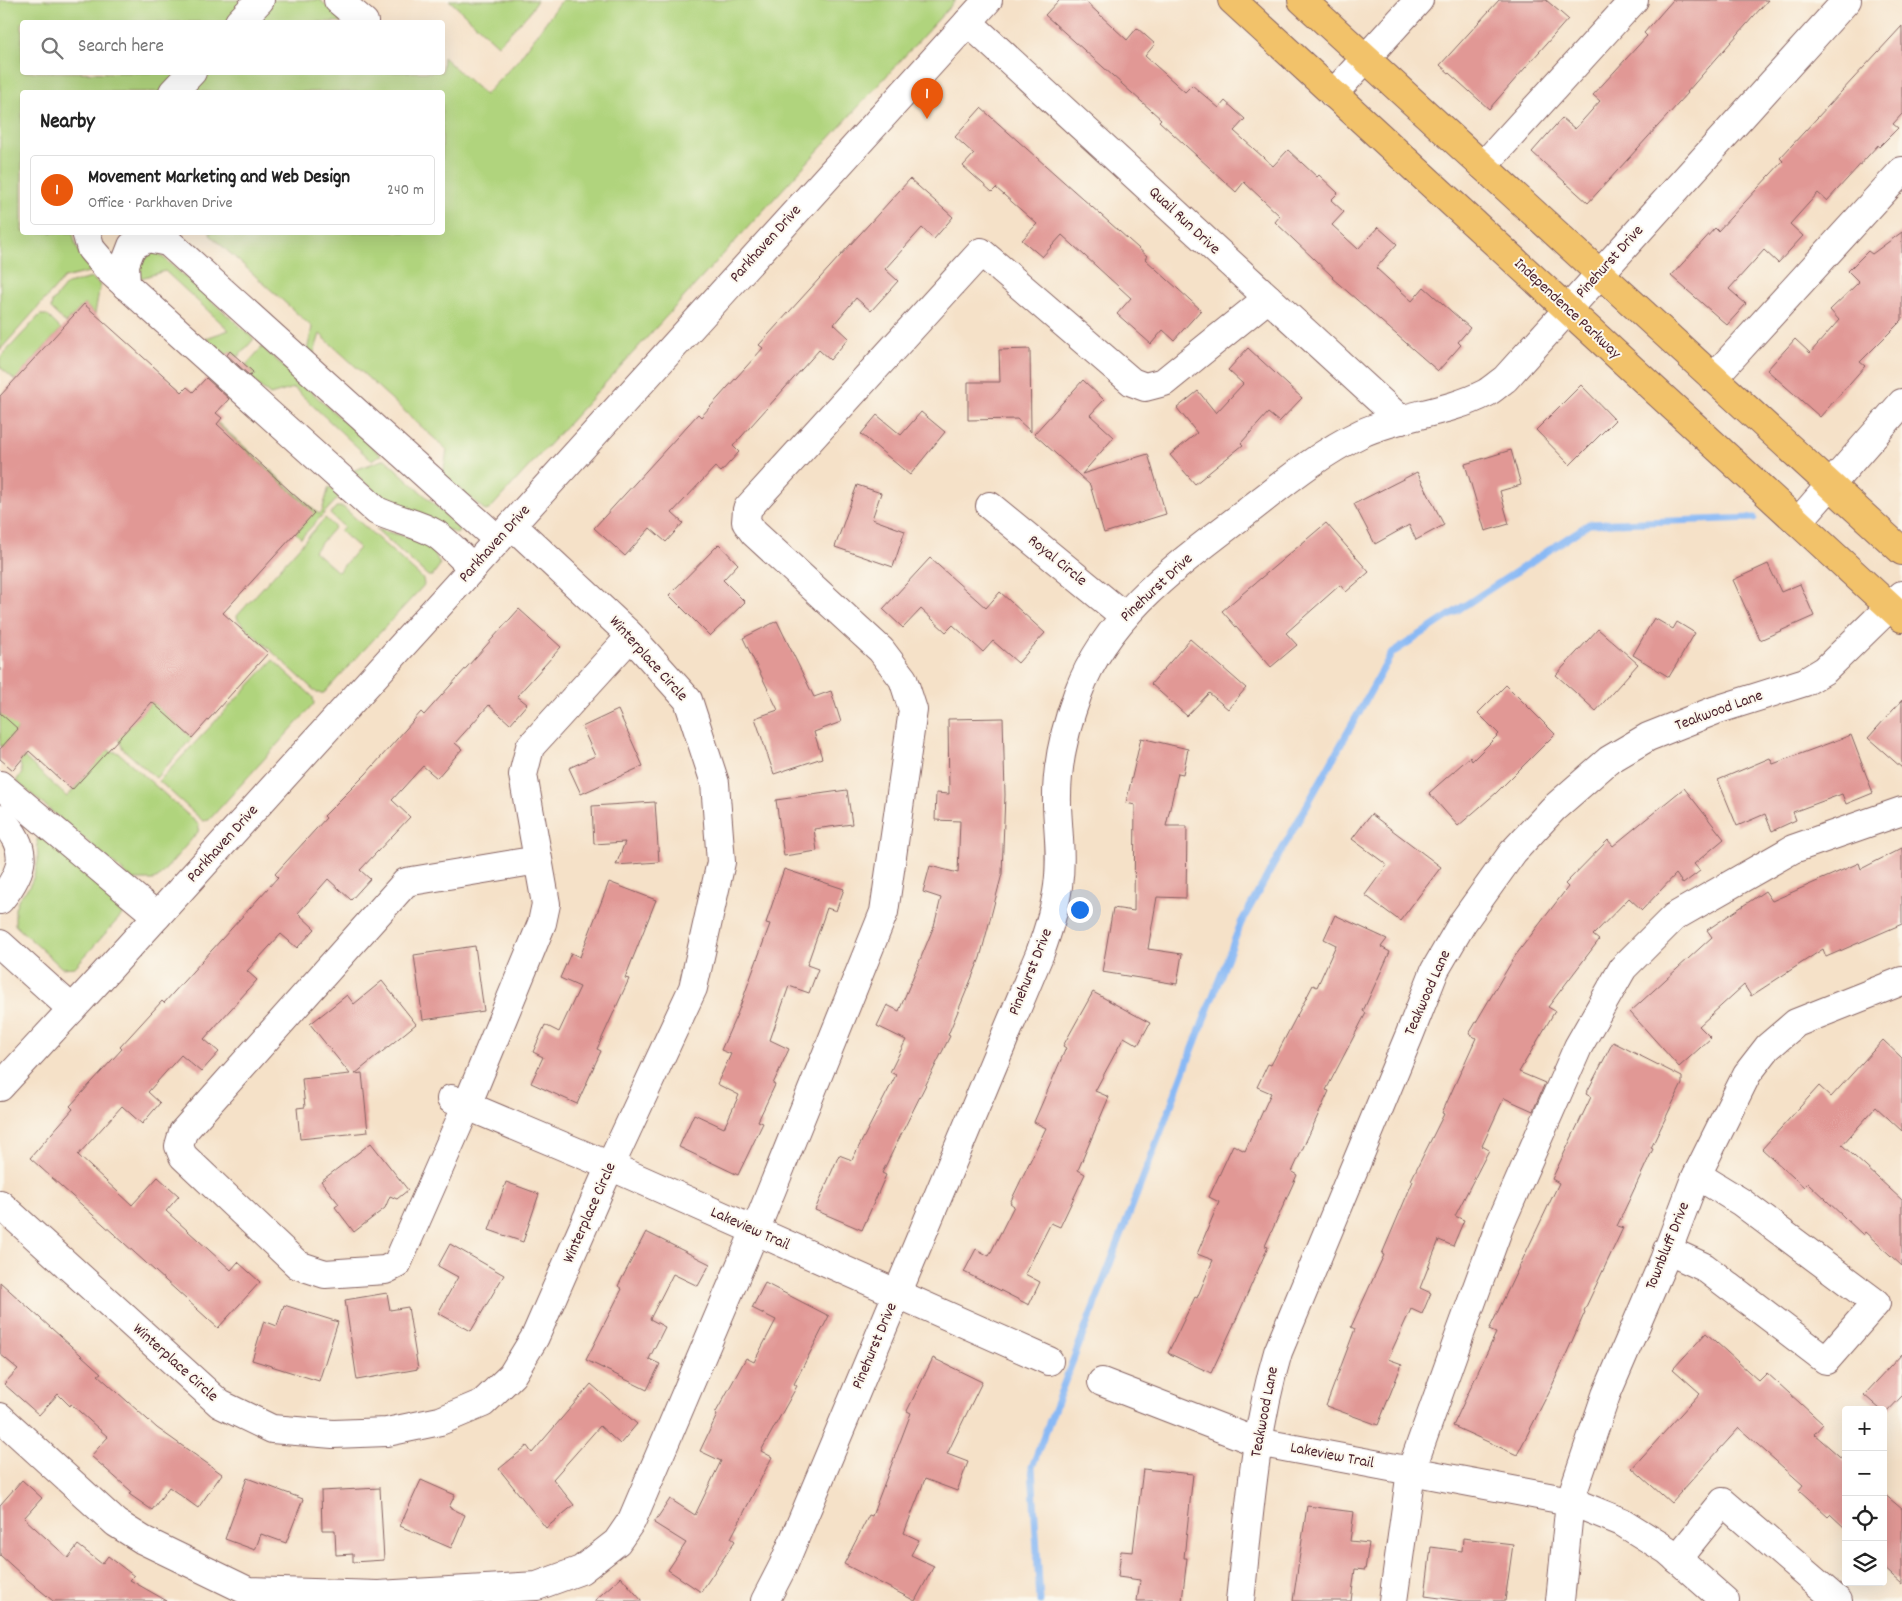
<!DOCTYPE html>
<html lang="en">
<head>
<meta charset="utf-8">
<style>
	:root { --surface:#fff; --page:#f6f6f6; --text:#222; --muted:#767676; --line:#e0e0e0; --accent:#ea580c }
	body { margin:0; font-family:Dekko,sans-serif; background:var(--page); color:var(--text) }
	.controls { position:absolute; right:15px; bottom:15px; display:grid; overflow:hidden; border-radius:5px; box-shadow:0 5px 20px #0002 }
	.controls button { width:45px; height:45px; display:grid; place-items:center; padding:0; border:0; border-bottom:1px solid var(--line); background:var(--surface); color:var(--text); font:25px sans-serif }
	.you { position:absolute; left:1079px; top:909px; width:18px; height:18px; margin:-12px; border:4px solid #fff; border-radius:50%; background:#1a73e8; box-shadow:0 0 0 8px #1a73e833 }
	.badge { display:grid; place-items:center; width:32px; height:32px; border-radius:50%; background:var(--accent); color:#fff; font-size:16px; font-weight:700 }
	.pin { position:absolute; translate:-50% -41px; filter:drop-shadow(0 1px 2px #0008) }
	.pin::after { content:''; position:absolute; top:26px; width:18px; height:15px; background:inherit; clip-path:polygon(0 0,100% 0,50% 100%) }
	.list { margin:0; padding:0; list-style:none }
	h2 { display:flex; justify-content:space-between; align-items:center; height:65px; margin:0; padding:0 20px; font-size:21px }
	h2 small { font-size:16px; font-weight:400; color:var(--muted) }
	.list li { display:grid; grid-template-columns:32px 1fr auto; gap:15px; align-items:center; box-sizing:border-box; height:70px; margin:0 10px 10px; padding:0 10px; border:1px solid var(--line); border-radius:5px }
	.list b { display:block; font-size:19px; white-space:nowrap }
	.list p { margin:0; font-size:16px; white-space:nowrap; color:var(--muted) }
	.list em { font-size:16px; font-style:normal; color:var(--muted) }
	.icon { flex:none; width:28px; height:28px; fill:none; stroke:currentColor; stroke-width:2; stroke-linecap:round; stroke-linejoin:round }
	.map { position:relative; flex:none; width:1902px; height:1601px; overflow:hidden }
	.search { position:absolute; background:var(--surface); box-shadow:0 5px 20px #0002; left:20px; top:20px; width:425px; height:55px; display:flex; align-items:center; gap:12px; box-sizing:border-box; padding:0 18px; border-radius:5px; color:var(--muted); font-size:19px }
	.panel { position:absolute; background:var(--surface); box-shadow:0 5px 20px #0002; left:20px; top:90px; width:425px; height:145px; border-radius:5px }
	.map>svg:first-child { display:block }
	.green { fill:#b0d47d; stroke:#7d7a54 }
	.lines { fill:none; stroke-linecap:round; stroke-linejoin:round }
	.stream { stroke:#89b9f5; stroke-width:7 }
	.building { fill:#e19895 }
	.minor-casing { stroke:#866362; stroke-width:30 }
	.major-casing { stroke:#866362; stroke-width:30 }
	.minor { stroke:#fff; stroke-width:28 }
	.major { stroke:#f2c26a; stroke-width:28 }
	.labels { text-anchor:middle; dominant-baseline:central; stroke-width:4; stroke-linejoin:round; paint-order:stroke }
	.street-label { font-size:16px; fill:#4a1f2b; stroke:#fbf7ec }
</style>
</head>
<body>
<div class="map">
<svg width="1902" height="1601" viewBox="0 0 1902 1601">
	<rect width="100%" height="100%" fill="#fbf7ec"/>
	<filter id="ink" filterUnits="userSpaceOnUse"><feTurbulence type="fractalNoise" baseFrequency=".02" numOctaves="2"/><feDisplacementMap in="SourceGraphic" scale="10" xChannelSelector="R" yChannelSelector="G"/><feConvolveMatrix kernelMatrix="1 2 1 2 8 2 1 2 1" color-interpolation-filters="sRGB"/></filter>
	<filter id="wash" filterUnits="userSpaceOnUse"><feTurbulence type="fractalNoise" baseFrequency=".0096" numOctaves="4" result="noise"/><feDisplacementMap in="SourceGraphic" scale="20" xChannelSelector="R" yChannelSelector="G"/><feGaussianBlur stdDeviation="1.12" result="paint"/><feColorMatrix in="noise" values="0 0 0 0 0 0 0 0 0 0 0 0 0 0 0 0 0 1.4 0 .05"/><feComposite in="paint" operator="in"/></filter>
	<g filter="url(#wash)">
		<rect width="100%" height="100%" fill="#f5e1c8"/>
		<!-- green -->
		<g class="green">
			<path d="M0,0H250L230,22H22V72L183,73L165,92H22V232L73,233C76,249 81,260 93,271L64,278L0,350Z"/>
			<polygon points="268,0 320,0 346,22 247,22"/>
			<polygon points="449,0 537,0 530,12 498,45"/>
			<polygon points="562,0 956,0 490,509 486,511 443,475 447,450 320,334 313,356 307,351 312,327 210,235 210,232 442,232 442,92 184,92 202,73 442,72 443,57 485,95 518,60"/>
			<polygon points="153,252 158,253 254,339 238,357 230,351 226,355 206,338 229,330 165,271 141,278 138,276 137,266"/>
			<polygon points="92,278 100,285 95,314 84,304 66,323 51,309 52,302 67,284"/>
			<polygon points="40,315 47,315 61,329 15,380 0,367 0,358"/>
			<polygon points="262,347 381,455 371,460 294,388 270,395 248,377 253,372 246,365"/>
			<polygon points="218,423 319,514 322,511 329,487 340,496 301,538 296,533 314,512 217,424"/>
			<polygon points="385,459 458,526 460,530 457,534 392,506 352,471"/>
			<polygon points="336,507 343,507 423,579 424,585 324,693 317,693 238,620 237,616 325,518 335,527 314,551 338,572 359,548 340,531 344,527 330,514"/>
			<path d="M376,529C400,536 431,538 440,565L432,576H428Z"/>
			<polygon points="273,660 313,697 314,704 209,820 203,821 159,781"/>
			<polygon points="152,702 192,738 156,778 123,749 118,738"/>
			<polygon points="0,713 22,724 3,746 0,746"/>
			<polygon points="107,750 119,753 199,825 198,832 158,878 153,880 133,880 16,781 22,773 20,762 24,757 67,797"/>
			<polygon points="42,837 118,903 122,915 75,967 62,968 15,925 15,908 19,898 29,887 34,876 38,861 37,839"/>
		</g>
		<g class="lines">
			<!-- stream -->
			<polyline class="stream" points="1040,1601 1032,1467 1241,923 1392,653 1589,524 1754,518"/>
		</g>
		<g id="blocks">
			<!-- building -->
			<g class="building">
				<polygon points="1059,0 1084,0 1127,40 1137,28 1155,44 1145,56 1185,92 1192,85 1219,108 1225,101 1245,119 1234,131 1273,166 1288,150 1317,177 1319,175 1338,193 1331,200 1344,212 1332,225 1358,249 1378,227 1397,244 1376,268 1412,301 1424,287 1470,328 1458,342 1461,345 1438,371 1332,278 1333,277 1275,222 1280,216 1244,182 1236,192 1159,121 1161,119 1045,15"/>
				<polygon points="1499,0 1546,0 1568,19 1489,109 1440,65"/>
				<polygon points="1673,0 1768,0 1687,92 1688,93 1588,203 1532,152 1562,118 1575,129 1600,101 1593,95 1647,36 1644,33"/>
				<polygon points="1902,26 1902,114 1893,124 1898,128 1879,147 1878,145 1827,201 1818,193 1790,224 1803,236 1778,263 1764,250 1729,289 1746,304 1727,325 1671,276 1715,228 1718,231 1783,161 1780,158"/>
				<polygon points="981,108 1147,256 1145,259 1201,310 1174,340 1163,330 1151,344 1117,314 1131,298 1062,235 1042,257 1022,240 1037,224 996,188 992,192 963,166 974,154 955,137"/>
				<polygon points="910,179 953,217 934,239 922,228 885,269 898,281 871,311 856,298 834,324 849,338 830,360 819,350 733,446 739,452 721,472 715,467 672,513 683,523 666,542 650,528 625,556 594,528 698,414 701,417 763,348 759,345"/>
				<polygon points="1902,232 1902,320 1860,362 1865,366 1820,417 1767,370 1795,339 1810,353 1839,320 1830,310 1859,282 1848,271 1868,251 1872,254"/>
				<polygon points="84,304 182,392 187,387 193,392 206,378 229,399 216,413 222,418 217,424 314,513 223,613 268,653 192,738 152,702 72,790 29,751 13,770 0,759 0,749 18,729 0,713 0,396"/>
				<polygon points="1248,348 1302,398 1279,422 1268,413 1241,443 1243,445 1195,484 1170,455 1197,433 1177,408 1198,391 1216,413 1243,384 1228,370"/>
				<polygon points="1030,349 1031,432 1017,419 968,420 968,382 1000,382 999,350"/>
				<polygon points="230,351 253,372 250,376 227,355"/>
				<polygon points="1083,380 1104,400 1090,415 1114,437 1082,474 1148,454 1166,514 1104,533 1090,485 1034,434"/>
				<polygon points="1581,385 1615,420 1570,465 1536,430"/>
				<polygon points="921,412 945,432 910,475 861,434 877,415 901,435"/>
				<polygon points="1511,450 1521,485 1500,491 1509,524 1485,531 1465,464"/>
				<polygon points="1417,472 1444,525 1416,540 1409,525 1375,544 1354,504"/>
				<polygon points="857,485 881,493 872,519 905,531 893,567 835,547"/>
				<polygon points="1326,523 1369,572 1346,592 1340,585 1286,633 1297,645 1271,667 1222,611"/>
				<polygon points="719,544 738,564 723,580 745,602 710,636 669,595"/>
				<polygon points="930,558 986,608 1000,592 1045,633 1018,663 993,641 983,652 953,625 946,632 921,609 903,628 883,609"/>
				<polygon points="1768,564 1781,592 1800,584 1814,616 1760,640 1733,580"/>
				<polygon points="519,609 561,647 517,696 527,704 510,724 489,705 455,743 462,749 437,778 423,766 392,800 410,817 360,870 370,879 351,900 328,879 298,913 315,929 297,948 281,934 247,971 257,980 204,1039 219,1052 201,1072 181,1055 148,1092 160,1103 142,1124 122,1106 78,1155 132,1205 158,1177 179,1196 166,1211 231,1270 238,1262 260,1282 218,1328 30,1158 73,1109 70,1106 122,1049 120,1047 162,1001 164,1003 278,877 275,874 326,818 324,816 366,774 421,712 424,715"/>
				<polygon points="1654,618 1673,629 1677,622 1695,633 1669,677 1633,655"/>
				<polygon points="777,621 814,697 831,691 841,722 814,732 822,758 774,774 755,718 778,710 743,638"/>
				<polygon points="1598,629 1638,664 1596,711 1556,675"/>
				<polygon points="1190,639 1246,688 1228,709 1209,693 1187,716 1151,684"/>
				<polygon points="1506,685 1555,734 1496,793 1458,826 1429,793 1470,757 1472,761 1499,734 1478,713"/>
				<polygon points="1902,700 1902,768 1868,738"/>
				<polygon points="618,710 643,766 581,794 569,768 595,756 582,727"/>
				<polygon points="1003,718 1005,795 1002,874 980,958 948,1035 950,1036 882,1173 886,1175 862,1230 815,1210 839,1155 852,1160 896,1075 890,1072 906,1040 877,1026 887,1005 899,1011 934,926 941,898 923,892 930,866 958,873 960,821 935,820 936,793 949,794 948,719"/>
				<polygon points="1851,735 1873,793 1846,804 1842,794 1793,812 1796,820 1772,831 1765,814 1737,826 1718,780 1770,758 1773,764"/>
				<polygon points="1141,738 1188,749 1183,774 1178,773 1166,826 1187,826 1186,898 1157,897 1148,949 1182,954 1177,984 1102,972 1113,908 1134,911 1135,805 1126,803"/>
				<polygon points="1684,788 1724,839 1694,864 1700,871 1683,884 1676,874 1642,910 1629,898 1593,935 1599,940 1548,1007 1555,1011 1519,1072 1545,1083 1533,1111 1504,1098 1482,1146 1489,1150 1455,1216 1464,1220 1453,1246 1439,1240 1420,1288 1431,1293 1422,1314 1411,1309 1388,1359 1402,1364 1378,1425 1326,1406 1355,1329 1351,1327 1384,1255 1382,1254 1413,1181 1411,1180 1444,1114 1442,1113 1476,1038 1469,1034 1515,956 1568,887 1565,884 1608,840 1613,846"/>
				<polygon points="847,790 852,824 814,829 817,851 784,856 776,800"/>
				<polygon points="655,802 659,862 616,865 625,842 594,844 592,806"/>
				<polygon points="1371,814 1441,867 1400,921 1365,895 1387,865 1352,839"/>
				<polygon points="1902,848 1902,924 1826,957 1823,949 1751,996 1744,985 1699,1026 1711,1038 1679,1067 1630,1012 1712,937 1707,930 1765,891 1772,901 1859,863 1861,869"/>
				<polygon points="784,869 844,889 836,911 827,908 807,965 818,969 809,993 789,986 770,1040 789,1049 773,1084 775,1085 758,1121 763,1123 738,1175 679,1147 694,1114 724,1128 739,1095 717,1084 731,1054 721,1050 738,1012 770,924 766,923"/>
				<polygon points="609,882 656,900 625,978 629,979 597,1049 601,1051 577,1104 531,1083 543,1057 533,1052 545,1025 559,1032 580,987 560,978 571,953 580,957"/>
				<polygon points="1335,915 1387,939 1381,947 1390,952 1363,1011 1366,1013 1326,1090 1329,1091 1292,1172 1297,1175 1265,1246 1268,1247 1235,1322 1211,1373 1168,1353 1195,1297 1197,1298 1213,1260 1197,1254 1219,1202 1209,1197 1233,1145 1245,1151 1271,1093 1257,1087 1268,1064 1271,1065 1313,985 1317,987 1336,945 1324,939"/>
				<polygon points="475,946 484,1011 423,1020 414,955"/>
				<polygon points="382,981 416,1024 355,1074 362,1073 368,1132 300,1139 297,1108 305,1107 302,1079 350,1074 310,1024 347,995 354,1004"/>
				<polygon points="1093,992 1150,1023 1138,1045 1124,1037 1095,1091 1109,1097 1078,1170 1085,1174 1060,1227 1051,1223 1025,1274 1040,1282 1029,1305 964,1272 976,1249 989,1256 1014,1206 1010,1203 1046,1128 1034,1122 1066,1048 1063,1046"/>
				<polygon points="1883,1040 1902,1058 1902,1131 1876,1107 1842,1145 1902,1200 1902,1266 1865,1232 1863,1235 1808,1183 1804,1187 1762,1149 1819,1086 1831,1097"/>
				<polygon points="1613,1042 1682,1077 1682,1084 1651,1148 1653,1149 1617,1226 1623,1228 1584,1311 1585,1312 1552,1386 1517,1455 1453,1426 1496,1333 1489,1330 1559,1183 1552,1179 1591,1097 1586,1094"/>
				<polygon points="371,1143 408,1190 397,1199 390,1196 385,1208 354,1232 335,1207 339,1204 321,1181"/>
				<polygon points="506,1182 539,1194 523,1242 489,1230"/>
				<polygon points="646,1232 710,1264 698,1286 673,1274 650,1319 665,1327 649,1359 660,1364 647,1390 586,1360 622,1289 618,1286"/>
				<polygon points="450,1244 504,1275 471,1331 438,1313 458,1277 438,1266"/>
				<polygon points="0,1282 101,1373 98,1375 157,1428 222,1474 198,1508 169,1487 152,1510 129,1494 131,1491 91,1456 108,1437 71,1404 70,1406 58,1394 39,1415 4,1384 18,1369 0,1354"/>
				<polygon points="765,1283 829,1316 794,1384 797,1386 761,1451 772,1457 731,1538 735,1541 701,1592 668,1570 686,1543 654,1523 670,1499 695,1515 721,1461 700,1451 717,1415 715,1414 746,1358 754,1362 776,1320 752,1308"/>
				<polygon points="387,1293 390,1310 408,1307 418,1369 357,1380 345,1300"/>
				<polygon points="284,1305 338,1322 319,1381 252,1360 264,1321 277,1326"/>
				<polygon points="1706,1333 1759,1381 1767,1373 1823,1424 1814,1434 1846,1462 1846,1529 1830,1514 1828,1516 1799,1490 1803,1485 1739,1428 1671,1503 1632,1468 1700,1393 1673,1369"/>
				<polygon points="1902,1354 1902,1396 1885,1414 1883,1410 1881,1410 1864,1395"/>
				<polygon points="933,1358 982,1382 947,1454 968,1462 957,1491 925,1479 904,1533 919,1540 911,1555 934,1566 915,1601 844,1564 869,1515 872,1516 911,1413 907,1411"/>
				<polygon points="591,1384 637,1424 620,1444 600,1426 553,1479 574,1505 546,1528 499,1469 527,1446 532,1453"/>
				<polygon points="1143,1469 1193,1474 1184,1558 1187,1558 1182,1601 1137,1601 1140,1580 1118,1577 1121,1551 1133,1552"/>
				<polygon points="247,1478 303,1499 286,1543 261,1534 255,1550 225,1539"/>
				<polygon points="22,1480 42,1498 24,1518 68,1558 78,1545 102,1564 108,1556 134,1576 130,1580 167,1601 53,1601 22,1575 0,1555 0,1505"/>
				<polygon points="421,1480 455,1495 449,1507 465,1515 451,1548 400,1526"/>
				<polygon points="380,1488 384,1560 353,1562 353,1554 336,1555 335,1530 322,1530 321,1491"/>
				<polygon points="1883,1493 1902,1509 1902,1584 1883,1567"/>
				<polygon points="1307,1506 1354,1512 1350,1541 1369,1543 1365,1570 1355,1569 1351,1601 1293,1601"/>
				<polygon points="1463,1538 1513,1544 1505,1601 1463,1601 1425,1596 1431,1547 1462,1551"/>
				<polygon points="621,1577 642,1601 594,1601"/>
			</g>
		</g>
	</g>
	<g filter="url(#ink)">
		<use href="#blocks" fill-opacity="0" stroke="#866362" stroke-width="1"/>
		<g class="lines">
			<defs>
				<g id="minor">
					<polyline points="338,0 364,22"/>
					<polyline points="239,22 260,0"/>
					<polyline points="968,22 1401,420"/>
					<polyline points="173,92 192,72"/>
					<polyline points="1333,94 1419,0"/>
					<polyline points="1483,166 1634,0"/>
					<path d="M86,232L91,249L108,269L377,511C396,520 418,523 436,534C449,543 461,557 473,568"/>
					<polyline points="165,232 168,242 498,540"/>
					<polyline points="126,286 125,264 132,246 148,238 168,242"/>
					<polyline points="1713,378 1902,171"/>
					<polyline points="990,506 1124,616"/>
					<polyline points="1798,522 1902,403"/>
					<polyline points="0,785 157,916"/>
					<path d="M0,819C30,848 25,870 0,900"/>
					<polyline points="538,860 406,882 183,1132 179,1146 183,1156 298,1265 325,1274 385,1270 397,1264 467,1105 542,923 546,904 523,775 530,747 631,636"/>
					<polyline points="0,944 72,1009"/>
					<polyline points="0,1087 98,981 988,0"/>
					<polyline points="451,1099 610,1166 1049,1361"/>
					<polyline points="0,1204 220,1404 272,1429 333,1434 387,1432 440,1421 483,1403 512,1375 535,1337 610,1166 693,988 721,862 715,783 688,700 628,633 512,525"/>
					<polyline points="1667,1250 1704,1267 1826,1360 1876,1303 1741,1202 1697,1175"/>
					<polyline points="1102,1382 1257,1442 1570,1501 1622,1522 1667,1550 1725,1601"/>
					<polyline points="0,1417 116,1523 143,1540 248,1591 378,1595 537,1586 581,1570 617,1542 632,1520 755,1231 884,912 913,710 903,679 881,650 754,533 746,522 747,509 981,252 1132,382 1145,387 1164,382 1268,298"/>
					<polyline points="1677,1559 1723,1502 1838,1601"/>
					<path d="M765,1601L783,1566L1040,953C1048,931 1055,909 1058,886C1062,857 1058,833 1057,805C1056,767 1065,728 1078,693C1108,612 1182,562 1248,511C1284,483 1320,453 1362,433C1402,415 1447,413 1486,393C1493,389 1499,383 1505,379L1847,0"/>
					<path d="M1240,1601C1249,1518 1254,1433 1278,1352L1409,1036L1435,970L1463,922L1513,852L1553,809L1609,760L1648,737L1716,710L1805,682L1825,670L1902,595"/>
					<polyline points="1393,1601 1411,1471 1460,1334 1499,1227 1578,1047 1623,968 1674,917 1793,849 1902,811"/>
					<polyline points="1560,1601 1570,1501 1606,1395 1664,1260 1694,1181 1747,1074 1768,1047 1796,1023 1902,981"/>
				</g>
				<g id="major">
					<polyline points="1232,0 1902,618"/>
					<polyline points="1302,0 1902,551"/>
				</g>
			</defs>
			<!-- minor casing -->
			<use href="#minor" class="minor-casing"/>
			<!-- major casing -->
			<use href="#major" class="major-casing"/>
			<!-- minor -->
			<use href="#minor" class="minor"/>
			<!-- major -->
			<use href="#major" class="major"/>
		</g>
	</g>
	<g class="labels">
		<!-- street labels -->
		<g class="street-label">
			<text transform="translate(1184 221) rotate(43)">Quail Run Drive</text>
			<text transform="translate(766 244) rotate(-48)">Parkhaven Drive</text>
			<text transform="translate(1610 262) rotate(-48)">Pinehurst Drive</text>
			<text transform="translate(1567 309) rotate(43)">Independence Parkway</text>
			<text transform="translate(495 544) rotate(-48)">Parkhaven Drive</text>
			<text transform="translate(1057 561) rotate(39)">Royal Circle</text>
			<text transform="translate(1157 588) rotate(-43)">Pinehurst Drive</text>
			<text transform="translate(648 659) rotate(48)">Winterplace Circle</text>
			<text transform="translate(1719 711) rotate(-20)">Teakwood Lane</text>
			<text transform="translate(223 844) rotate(-48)">Parkhaven Drive</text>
			<text transform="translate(1031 972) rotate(-68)">Pinehurst Drive</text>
			<text transform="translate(1428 993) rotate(-66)">Teakwood Lane</text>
			<text transform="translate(590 1213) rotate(-66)">Winterplace Circle</text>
			<text transform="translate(750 1229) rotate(24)">Lakeview Trail</text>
			<text transform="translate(1668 1246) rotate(-68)">Townbluff Drive</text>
			<text transform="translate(875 1346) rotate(-67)">Pinehurst Drive</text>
			<text transform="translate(175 1363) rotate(42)">Winterplace Circle</text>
			<text transform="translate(1265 1412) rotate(-79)">Teakwood Lane</text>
			<text transform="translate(1332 1456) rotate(11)">Lakeview Trail</text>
		</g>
	</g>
</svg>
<div class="controls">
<button>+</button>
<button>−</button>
<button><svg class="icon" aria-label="locate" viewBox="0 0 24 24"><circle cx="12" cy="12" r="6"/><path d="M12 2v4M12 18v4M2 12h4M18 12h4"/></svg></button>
<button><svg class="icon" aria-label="layers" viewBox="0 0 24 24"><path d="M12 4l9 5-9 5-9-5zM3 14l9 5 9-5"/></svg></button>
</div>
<div class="you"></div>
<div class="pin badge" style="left:927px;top:119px">1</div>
<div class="search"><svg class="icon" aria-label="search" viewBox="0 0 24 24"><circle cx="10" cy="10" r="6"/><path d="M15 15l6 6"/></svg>Search here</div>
<section class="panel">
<h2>Nearby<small></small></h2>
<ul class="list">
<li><span class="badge">1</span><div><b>Movement Marketing and Web Design</b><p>Office · Parkhaven Drive</p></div><em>240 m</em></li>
</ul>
</section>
</div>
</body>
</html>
